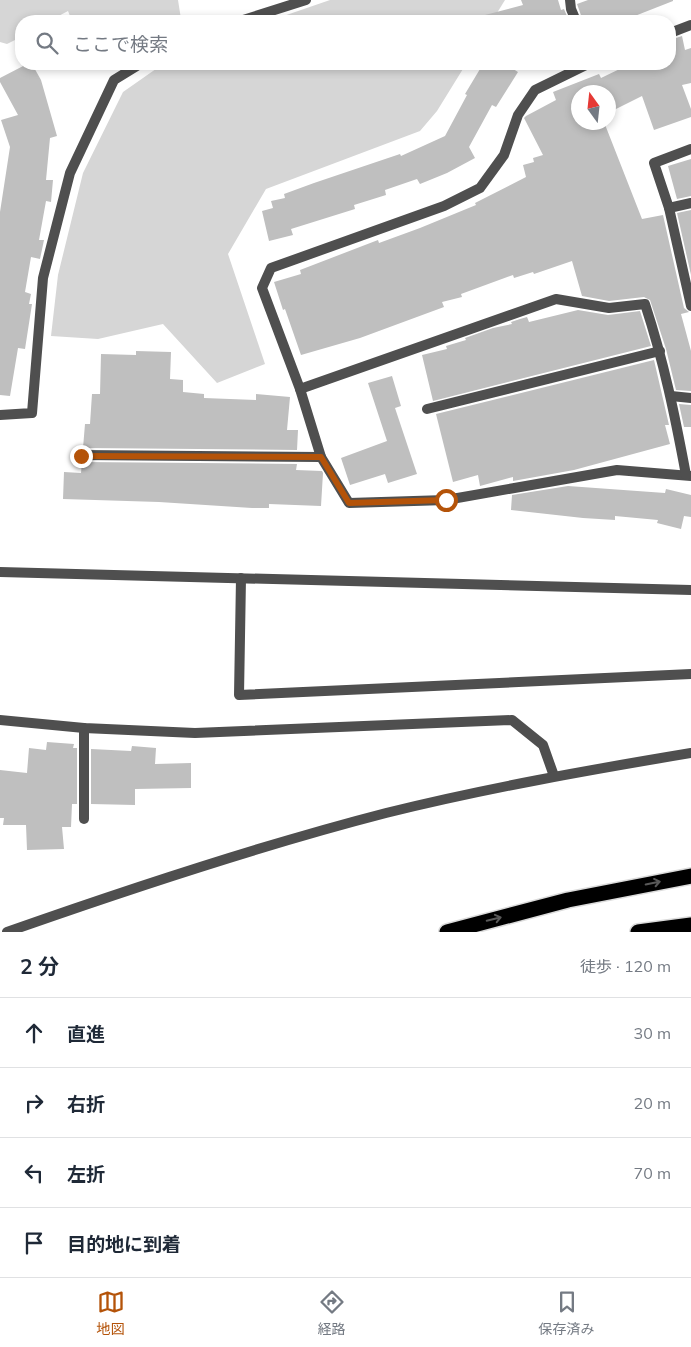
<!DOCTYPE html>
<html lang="ja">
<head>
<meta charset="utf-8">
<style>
	:root { --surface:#fff; --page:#f2f2f3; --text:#1f2937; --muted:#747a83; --line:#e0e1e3; --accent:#b45309 }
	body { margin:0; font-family:Mulish,"Noto Sans JP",sans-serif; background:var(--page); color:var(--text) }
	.compass { position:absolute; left:571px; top:85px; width:45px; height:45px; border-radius:50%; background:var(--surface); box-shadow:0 2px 8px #0003; rotate:345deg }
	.stop { position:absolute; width:15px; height:15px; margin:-11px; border:4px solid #b45309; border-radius:50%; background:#fff }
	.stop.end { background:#b45309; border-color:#fff; box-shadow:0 1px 5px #0008 }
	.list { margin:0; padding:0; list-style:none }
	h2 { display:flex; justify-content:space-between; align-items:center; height:65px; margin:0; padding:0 20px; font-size:21px }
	h2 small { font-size:16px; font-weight:400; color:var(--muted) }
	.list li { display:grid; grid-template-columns:32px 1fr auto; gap:15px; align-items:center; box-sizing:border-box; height:70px; padding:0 20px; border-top:1px solid var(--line) }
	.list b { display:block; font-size:19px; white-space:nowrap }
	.list em { font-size:16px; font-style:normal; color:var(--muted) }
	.icon { flex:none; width:28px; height:28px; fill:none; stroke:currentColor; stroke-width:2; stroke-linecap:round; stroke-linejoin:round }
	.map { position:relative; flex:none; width:691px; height:932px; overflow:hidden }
	.search { position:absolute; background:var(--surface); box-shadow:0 2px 8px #0003; left:15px; right:15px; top:15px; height:55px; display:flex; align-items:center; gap:12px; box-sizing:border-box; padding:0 18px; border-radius:20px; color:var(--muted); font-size:19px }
	.sheet { height:345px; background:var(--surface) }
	nav { display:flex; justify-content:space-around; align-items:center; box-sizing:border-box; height:70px; border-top:1px solid var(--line); background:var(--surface); font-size:14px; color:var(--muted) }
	nav a { display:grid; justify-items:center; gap:2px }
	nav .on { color:var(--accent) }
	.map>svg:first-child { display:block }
	.green { fill:#d6d6d6 }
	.building { fill:#bfbfbf }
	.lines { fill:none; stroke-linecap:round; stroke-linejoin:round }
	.motorway-casing { stroke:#dbdbdb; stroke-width:18 }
	.minor { stroke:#4f4f4f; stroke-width:10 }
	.tertiary { stroke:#4f4f4f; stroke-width:10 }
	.motorway { stroke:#000; stroke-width:15 }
	.oneway { stroke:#595959 }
	.route { stroke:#b45309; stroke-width:6 }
</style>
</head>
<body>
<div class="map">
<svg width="691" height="932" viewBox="0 0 691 932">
	<rect width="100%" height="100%" fill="#fff"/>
	<!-- green -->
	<g class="green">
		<polygon points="0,0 178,0 181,19 178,21 72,21 68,11 49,21 21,21 21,37 7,44 0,42"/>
		<polygon points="330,0 505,0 492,21 269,21"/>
		<polygon points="163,64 466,64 437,111 420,131 266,189 228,254 265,364 217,383 163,324 98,339 51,336 58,275 83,173 123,92"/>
	</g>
	<!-- building -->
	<g class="building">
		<polygon points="521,0 558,0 561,10 564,9 569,21 486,21 485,15 523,5"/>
		<polygon points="588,0 673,0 673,1 622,21 583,21 577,4"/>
		<polygon points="682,36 685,50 691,48 691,83 682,85 691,109 691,117 654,130 642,96 608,113 608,92 578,92 578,122 604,122 642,219 663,215 684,308 689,312 681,314 691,351 691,391 676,390 666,349 650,300 644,297 609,301 582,296 572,261 534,274 533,272 514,278 513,275 461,294 462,297 442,302 444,307 360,338 301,355 285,309 283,310 274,282 301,274 300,270 378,240 379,243 420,228 476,205 475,203 526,177 523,165 534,162 533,158 543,155 524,118 526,116 556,100 553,92 599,74 601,78 630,64 670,64 670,40"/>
		<polygon points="27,64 32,64 41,80 57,136 50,138 46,180 53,180 51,202 46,201 39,240 44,240 40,259 31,257 25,292 31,294 29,304 32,304 25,349 18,348 10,396 0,395 0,212 10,147 1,120 18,115 0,82 0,78"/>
		<polygon points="483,64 505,64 518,72 496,107 492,105 469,147 475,158 447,173 420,184 417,179 385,190 386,195 354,205 355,209 291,229 293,235 269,241 262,211 273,208 271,201 285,198 284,194 314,183 400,154 401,156 445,136 467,95 465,94"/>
		<polygon points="691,159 691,196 677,199 668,166"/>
		<polygon points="691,210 691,275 677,213"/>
		<polygon points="578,310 608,315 640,311 651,346 433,401 422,355 447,349 446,346 466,340 465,338 493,328 512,324 511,322 520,319 527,317 529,322"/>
		<polygon points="136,351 171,352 170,379 183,380 183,392 204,394 204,398 256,400 256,394 290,397 287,430 298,430 297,450 83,448 85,424 90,424 92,394 100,394 101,354 136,355"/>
		<polygon points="654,360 669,425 665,425 670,444 574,470 513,481 513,477 480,486 478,475 453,482 436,414"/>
		<polygon points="392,376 401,406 395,408 417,474 388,483 385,474 350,485 341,458 387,441 368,383"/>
		<polygon points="679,404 691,405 691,427 684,427"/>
		<polygon points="82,462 297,464 296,470 322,471 323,473 321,506 269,504 269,508 252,508 159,502 63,499 64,472 81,473"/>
		<polygon points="568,486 665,493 666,489 691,495 691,517 684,516 681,529 657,523 658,520 615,516 615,520 583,518 511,510 512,495"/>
		<polygon points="47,742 74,744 73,748 77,748 77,804 72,804 71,827 62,827 64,849 27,850 26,825 3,825 4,818 0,818 0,770 27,773 29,748 46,750"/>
		<polygon points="132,746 156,748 155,764 191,763 191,788 135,789 135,805 91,804 91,749 131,751"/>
	</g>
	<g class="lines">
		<defs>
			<g id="motorway">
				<polyline points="447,932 568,900 691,876"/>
				<polyline points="638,932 691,925"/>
			</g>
		</defs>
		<!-- motorway casing -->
		<use href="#motorway" class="motorway-casing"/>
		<!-- minor -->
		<g class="minor">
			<polyline points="570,0 571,9 576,21"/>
			<polyline points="240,21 306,0"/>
			<polyline points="670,33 691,25"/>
			<polyline points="588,64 535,90 518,115 504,155 480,188 444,206 271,268 262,288 300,389 321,457 349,503 446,500 617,470 691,476"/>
			<polyline points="691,203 669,208 691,306"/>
			<polyline points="669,208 654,163 691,149"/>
			<path d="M300,389L556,299L609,308L645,304C664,362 675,416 686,475"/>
			<polyline points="671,396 691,398"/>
			<polyline points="427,409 660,351"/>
			<polyline points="0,415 32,413 43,278 70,173 114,80 140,64"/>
			<polyline points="81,455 321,457"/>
			<polyline points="0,572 691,590"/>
			<polyline points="241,578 239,695 691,674"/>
			<polyline points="84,819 84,728"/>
		</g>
		<!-- tertiary -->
		<g class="tertiary">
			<polyline points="0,720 84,728 195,733 512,720 543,745 554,776"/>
			<path d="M7,932C132,888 258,846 386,813C487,788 589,770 691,753"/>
		</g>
		<!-- motorway -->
		<use href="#motorway" class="motorway"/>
	</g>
	<!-- one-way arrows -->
	<defs><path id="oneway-shaft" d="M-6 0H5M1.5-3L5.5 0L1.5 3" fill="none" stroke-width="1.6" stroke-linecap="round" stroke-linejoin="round" transform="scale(1.25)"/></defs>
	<g class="oneway">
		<use href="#oneway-shaft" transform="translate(653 883) rotate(-12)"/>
		<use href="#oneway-shaft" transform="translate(494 919) rotate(-14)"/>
	</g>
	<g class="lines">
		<!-- route -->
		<polyline class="route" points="81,456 321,457 349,503 446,500"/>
	</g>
</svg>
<svg class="compass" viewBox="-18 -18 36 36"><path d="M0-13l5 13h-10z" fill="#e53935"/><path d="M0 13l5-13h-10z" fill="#747a83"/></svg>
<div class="stop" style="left:446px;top:500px"></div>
<div class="stop end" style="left:81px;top:456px"></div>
<div class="search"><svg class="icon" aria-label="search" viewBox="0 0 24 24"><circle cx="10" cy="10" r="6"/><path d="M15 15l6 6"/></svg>ここで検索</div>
</div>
<section class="sheet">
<h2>2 分<small>徒歩 · 120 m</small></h2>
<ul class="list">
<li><svg class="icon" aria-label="ahead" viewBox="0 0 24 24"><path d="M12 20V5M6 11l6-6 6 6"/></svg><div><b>直進</b></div><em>30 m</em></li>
<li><svg class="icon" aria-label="right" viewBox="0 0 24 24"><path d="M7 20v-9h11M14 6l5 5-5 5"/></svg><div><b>右折</b></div><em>20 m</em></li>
<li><svg class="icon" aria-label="left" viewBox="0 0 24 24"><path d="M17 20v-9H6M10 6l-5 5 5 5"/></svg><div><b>左折</b></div><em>70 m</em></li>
<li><svg class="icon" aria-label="arrive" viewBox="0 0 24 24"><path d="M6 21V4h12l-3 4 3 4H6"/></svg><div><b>目的地に到着</b></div></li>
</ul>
</section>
<nav>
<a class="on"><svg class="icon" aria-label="map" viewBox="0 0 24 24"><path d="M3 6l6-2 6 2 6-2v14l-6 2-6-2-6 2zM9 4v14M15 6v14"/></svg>地図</a>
<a><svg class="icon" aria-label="directions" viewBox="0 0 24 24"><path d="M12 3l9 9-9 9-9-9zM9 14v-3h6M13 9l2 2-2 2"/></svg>経路</a>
<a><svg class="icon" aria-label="saved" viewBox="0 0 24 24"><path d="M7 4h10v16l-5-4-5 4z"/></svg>保存済み</a>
</nav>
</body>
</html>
